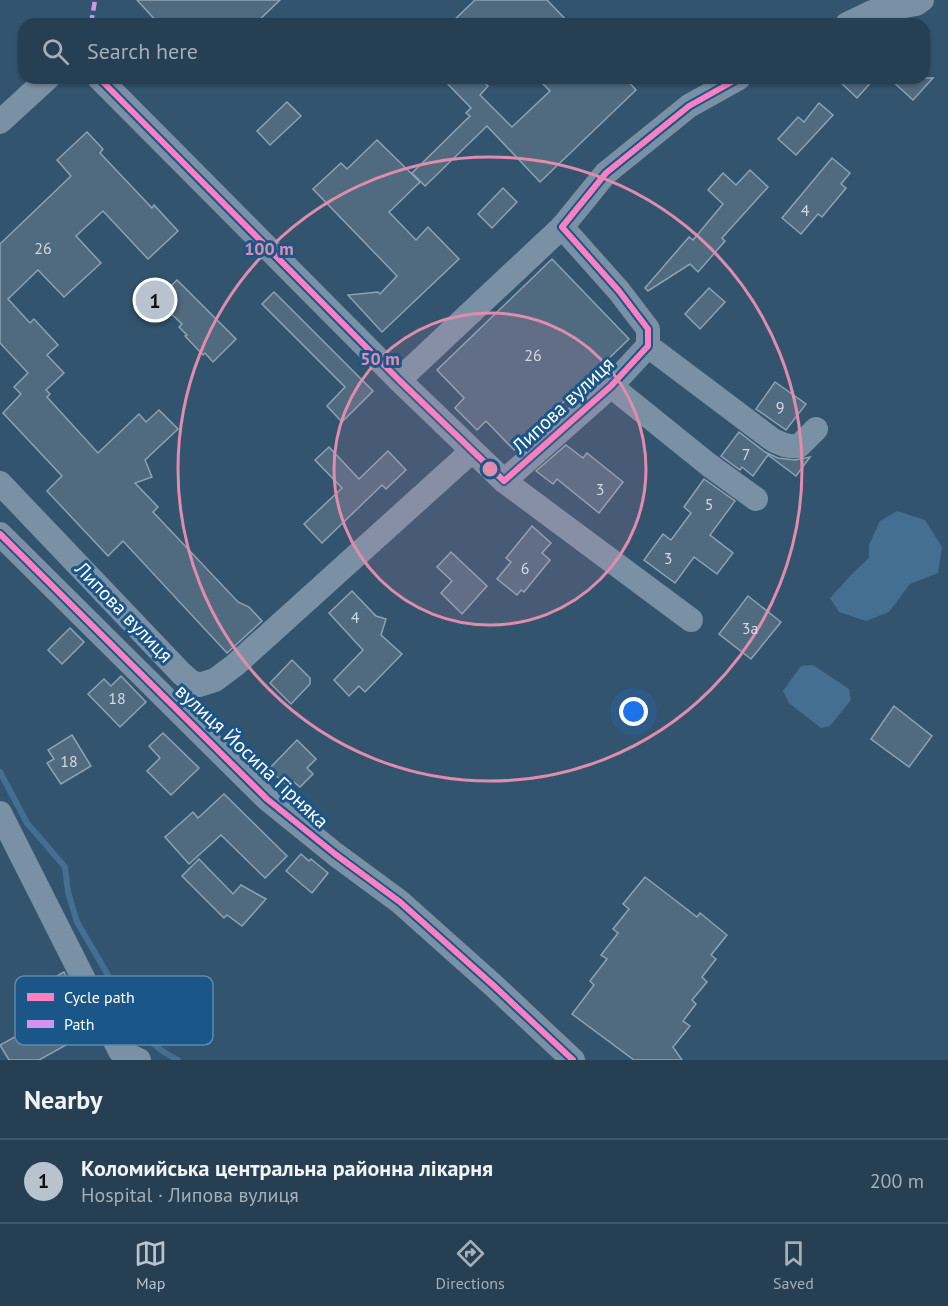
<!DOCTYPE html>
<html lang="en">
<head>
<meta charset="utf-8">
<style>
	:root { --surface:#263f53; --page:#2e465a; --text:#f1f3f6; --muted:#a4afb8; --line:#42586a; --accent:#b8c3cd }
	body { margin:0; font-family:"PT Sans",sans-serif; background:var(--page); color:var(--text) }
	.you { position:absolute; left:634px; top:712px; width:21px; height:21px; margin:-15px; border:4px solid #fff; border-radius:50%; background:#1a73e8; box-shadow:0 0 0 9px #1a73e833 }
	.badge { display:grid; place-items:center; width:39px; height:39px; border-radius:50%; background:var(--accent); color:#111; font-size:20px; font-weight:700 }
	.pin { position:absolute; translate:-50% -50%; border:3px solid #fff; box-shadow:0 2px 6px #0006 }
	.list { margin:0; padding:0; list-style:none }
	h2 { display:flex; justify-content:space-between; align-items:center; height:78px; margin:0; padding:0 24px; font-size:26px }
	h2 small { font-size:20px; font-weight:400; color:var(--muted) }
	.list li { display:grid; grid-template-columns:39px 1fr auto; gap:18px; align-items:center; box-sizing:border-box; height:84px; padding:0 24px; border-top:2px solid var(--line) }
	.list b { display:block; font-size:22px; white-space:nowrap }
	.list p { margin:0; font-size:20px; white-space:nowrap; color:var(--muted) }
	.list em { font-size:20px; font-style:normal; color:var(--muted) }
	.icon { flex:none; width:33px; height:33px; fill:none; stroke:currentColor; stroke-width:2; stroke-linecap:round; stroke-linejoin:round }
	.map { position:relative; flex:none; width:948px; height:1060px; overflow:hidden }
	.search { position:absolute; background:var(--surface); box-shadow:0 2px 4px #0004; left:18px; right:18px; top:18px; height:66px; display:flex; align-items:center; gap:15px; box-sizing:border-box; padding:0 21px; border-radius:18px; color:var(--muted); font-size:22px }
	.sheet { height:162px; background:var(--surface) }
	nav { display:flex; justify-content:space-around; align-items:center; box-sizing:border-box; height:84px; border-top:2px solid var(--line); background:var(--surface); font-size:16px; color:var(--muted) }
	nav a { display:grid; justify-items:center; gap:3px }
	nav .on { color:var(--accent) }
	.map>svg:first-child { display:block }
	.water { fill:#446f92 }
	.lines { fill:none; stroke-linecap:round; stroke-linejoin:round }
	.stream { stroke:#446f92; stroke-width:6 }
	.building { fill:#506a80; stroke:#8ea2b2; stroke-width:1.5 }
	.minor { stroke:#7a90a4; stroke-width:24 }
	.quiet { stroke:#d193ec; stroke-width:4.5; stroke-dasharray:9 4.5; stroke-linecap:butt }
	.cycleway-casing { stroke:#1a5688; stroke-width:10 }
	.cycleway { stroke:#ff80c0; stroke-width:6 }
	.ring { fill:none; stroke:#e08cad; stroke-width:3 }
	.labels { text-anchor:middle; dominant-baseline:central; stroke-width:6; stroke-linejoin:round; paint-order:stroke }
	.number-label { font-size:16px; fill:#d3dadf }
	.street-label { font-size:20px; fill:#fff; stroke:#1a5688 }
	.key { fill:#1a5688; stroke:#5f89ac; stroke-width:1.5 }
	.key-label { font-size:16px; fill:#fff }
	.centre { fill:#e08cad; stroke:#1a5688; stroke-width:3 }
	.ring-label { font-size:18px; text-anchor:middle; font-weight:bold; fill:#e08cad; stroke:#1a5688; stroke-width:6; stroke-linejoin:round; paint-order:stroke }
</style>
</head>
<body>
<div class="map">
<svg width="948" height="1060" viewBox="0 0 948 1060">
	<rect width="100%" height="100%" fill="#33546f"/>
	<!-- water -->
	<g class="water">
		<polygon points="897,511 925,520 942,547 938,573 910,584 889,612 866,621 839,612 830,598 852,574 869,558 869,545 880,521"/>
		<polygon points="813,665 849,689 851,700 830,726 821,728 789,703 783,691 801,666"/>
	</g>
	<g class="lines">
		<!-- stream -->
		<path class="stream" d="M0,772L27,823L65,867L68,892L77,922L136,1023C148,1040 159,1051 178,1060"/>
	</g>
	<!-- building -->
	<g class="building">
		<polygon points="137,0 280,0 255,24 159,24"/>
		<polygon points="475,0 547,0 570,24 450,24"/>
		<polygon points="442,78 479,78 488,86 480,95 512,127 550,91 537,78 625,78 636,90 540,182 487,126 425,186 412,173 470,116 466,113 471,108"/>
		<polygon points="836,78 875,78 857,98"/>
		<polygon points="889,78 933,78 913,100"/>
		<polygon points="287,102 301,116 270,145 257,131"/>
		<polygon points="819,103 833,115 796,155 778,139 798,117 804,122"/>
		<polygon points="87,132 103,149 100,153 152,208 154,205 178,231 148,259 103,211 76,236 101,263 64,297 38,270 8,299 30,323 34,319 58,345 47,355 64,373 46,390 50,394 47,397 98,453 139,414 146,422 159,410 178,429 145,460 152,477 135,483 158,507 153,512 238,602 249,607 262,621 227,653 123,541 108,556 47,491 62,476 3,413 21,394 14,387 28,373 0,343 0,244 71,176 57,160"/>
		<polygon points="377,140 420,182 389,212 416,240 428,227 459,259 382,332 348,295 378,292 380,294 397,276 313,189 341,163 347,169"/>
		<polygon points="832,158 850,173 841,184 846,188 822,217 818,214 801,234 782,218"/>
		<polygon points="750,170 768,187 722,238 725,241 698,272 690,264 648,291 645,288 689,237 693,240 723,204 708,190 723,173 736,185"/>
		<polygon points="503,188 517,202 492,228 478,214"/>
		<polygon points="552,259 629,339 514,450 486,421 477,430 455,408 464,398 437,370"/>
		<polygon points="177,280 236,339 213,362 205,353 203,355 185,336 187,335 179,327 182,324 157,300"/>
		<polygon points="709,288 725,302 700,329 685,314"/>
		<polygon points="274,292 373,391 342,422 327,406 345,387 262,304"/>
		<polygon points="775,382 806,404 786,430 756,409"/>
		<polygon points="739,432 765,452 778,458 795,460 810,457 796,476 768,455 753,476 742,467 740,470 721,456"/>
		<polygon points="566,445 583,458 587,453 623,482 599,513 557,479 553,484 536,471"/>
		<polygon points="329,447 359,479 388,451 406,470 386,489 382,485 322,543 304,524 342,488 315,460"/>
		<polygon points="704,479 735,501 710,535 733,553 717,574 694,557 675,583 644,560 663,534 671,540 691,513 684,507"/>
		<polygon points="532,526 551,543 542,553 550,560 524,592 521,590 517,595 497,579 511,562 506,558"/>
		<polygon points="451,552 487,586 462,614 441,593 452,581 437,567"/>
		<polygon points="352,591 376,616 386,619 381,635 402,654 365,692 359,686 349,696 334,680 363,650 329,613"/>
		<polygon points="748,596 781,622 751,659 719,634"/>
		<polygon points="70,628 84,642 62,664 48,650"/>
		<polygon points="292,660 310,678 310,684 291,704 270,683"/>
		<polygon points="121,676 146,702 120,727 88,694 104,679 111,686"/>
		<polygon points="894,706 932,736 909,767 871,739"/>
		<polygon points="163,733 199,768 171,795 147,771 160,758 149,746"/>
		<polygon points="72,735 91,766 61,784 47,763 54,759 48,750"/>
		<polygon points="297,740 316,759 307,768 313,774 300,787 294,782 289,788 269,769"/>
		<polygon points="224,794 287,856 265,878 221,835 189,864 165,837 193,812 198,818"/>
		<polygon points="301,854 309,861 311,859 328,873 312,893 286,871"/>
		<polygon points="199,859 233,894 241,885 266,899 242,926 227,915 224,918 182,876"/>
		<polygon points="645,877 697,917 700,913 727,935 711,955 716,959 702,977 707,982 692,1000 696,1004 683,1021 690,1026 673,1047 682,1060 634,1060 572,1014 594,985 590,981 607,959 601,955 618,933 613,929 629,909 623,904"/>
		<polygon points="64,972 72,987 61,993 84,1035 39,1060 9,1060 0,1045 53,1016 37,987"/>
	</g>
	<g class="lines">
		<!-- minor -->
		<g class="minor">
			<polyline points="847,24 872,12 916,4 922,0"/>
			<polyline points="99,78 399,380 504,481 691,620"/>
			<polyline points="0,122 48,78"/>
			<path d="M648,346L773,440C783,445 789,447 799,446L816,429"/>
			<polyline points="399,380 562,227"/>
			<polyline points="611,386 709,465 756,499"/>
			<polyline points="504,481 611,386 648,346 648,329 619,291 562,227 606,173 689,106 739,78"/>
			<polyline points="0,483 181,673 190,681 199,685 215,680 235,665 472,451"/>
			<polyline points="0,534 267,799 335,854 400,902 493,985 573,1060"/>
			<polyline points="0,813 120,1051 139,1060"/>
		</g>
		<!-- quiet -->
		<polyline class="quiet" points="91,24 95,0"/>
		<defs>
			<g id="cycleway">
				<polyline points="99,78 399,380 504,481 611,386 648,346 648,329 619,291 562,227 606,173 689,106 739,78"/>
				<polyline points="0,534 267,799 335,854 400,902 493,985 573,1060"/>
			</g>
		</defs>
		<!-- cycleway casing -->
		<use href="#cycleway" class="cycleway-casing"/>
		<!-- cycleway -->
		<use href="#cycleway" class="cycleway"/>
	</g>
	<!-- distance rings -->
	<circle cx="490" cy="469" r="156" fill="#e08cad" fill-opacity=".12"/>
	<g class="ring">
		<circle cx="490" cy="469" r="156"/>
		<circle cx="490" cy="469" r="312"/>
	</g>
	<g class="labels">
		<!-- number labels -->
		<g class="number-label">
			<text x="805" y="210">4</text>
			<text x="43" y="248">26</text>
			<text x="533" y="355">26</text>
			<text x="780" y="407">9</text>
			<text x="746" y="454">7</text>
			<text x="600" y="489">3</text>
			<text x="709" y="504">5</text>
			<text x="668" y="558">3</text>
			<text x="525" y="568">6</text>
			<text x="355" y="617">4</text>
			<text x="750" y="628">3а</text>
			<text x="117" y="698">18</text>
			<text x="69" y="761">18</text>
		</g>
		<!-- street labels -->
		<g class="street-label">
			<text transform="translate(563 405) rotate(-43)">Липова вулиця</text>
			<text transform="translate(124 612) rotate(46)">Липова вулиця</text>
			<text transform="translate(252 756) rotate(43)">вулиця Йосипа Гірняка</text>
		</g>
	</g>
	<!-- legend -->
	<rect x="15" y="976" width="198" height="69" rx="9" class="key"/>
	<rect x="27" y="993" width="27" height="8" fill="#ff80c0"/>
	<rect x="27" y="1020" width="27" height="8" fill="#d193ec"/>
	<g class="key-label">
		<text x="64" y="1003">Cycle path</text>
		<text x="64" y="1030">Path</text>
	</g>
	<circle cx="490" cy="469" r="9" class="centre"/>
	<g class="ring-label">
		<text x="269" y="255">100 m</text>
		<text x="380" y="365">50 m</text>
	</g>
</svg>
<div class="you"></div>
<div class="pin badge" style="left:155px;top:300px">1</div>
<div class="search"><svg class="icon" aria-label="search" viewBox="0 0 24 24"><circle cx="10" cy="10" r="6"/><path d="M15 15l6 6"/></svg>Search here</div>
</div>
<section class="sheet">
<h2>Nearby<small></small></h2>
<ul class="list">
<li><span class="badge">1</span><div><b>Коломийська центральна районна лікарня</b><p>Hospital · Липова вулиця</p></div><em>200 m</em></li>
</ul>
</section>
<nav>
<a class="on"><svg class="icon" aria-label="map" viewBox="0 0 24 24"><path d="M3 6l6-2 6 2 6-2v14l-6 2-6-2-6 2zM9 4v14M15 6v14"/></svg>Map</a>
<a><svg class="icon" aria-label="directions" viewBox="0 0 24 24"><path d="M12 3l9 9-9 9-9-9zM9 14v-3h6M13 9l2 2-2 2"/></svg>Directions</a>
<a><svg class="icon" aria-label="saved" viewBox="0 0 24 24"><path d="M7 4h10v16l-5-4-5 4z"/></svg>Saved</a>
</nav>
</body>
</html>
